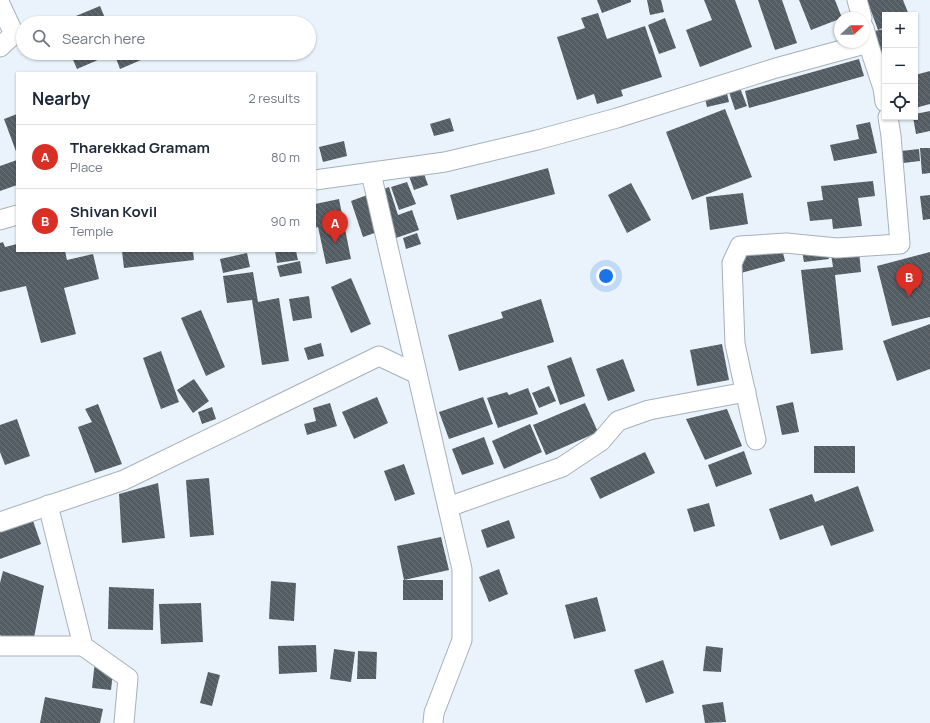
<!DOCTYPE html>
<html lang="en">
<head>
<meta charset="utf-8">
<style>
	:root { --surface:#fff; --page:#f2f2f3; --text:#1f2937; --muted:#747a83; --line:#e0e1e3; --accent:#d93025 }
	body { margin:0; font-family:Manrope,sans-serif; background:var(--page); color:var(--text) }
	.controls { position:absolute; right:12px; top:12px; display:grid; overflow:hidden; border-radius:0px; box-shadow:0 1px 3px #0004 }
	.controls button { width:36px; height:36px; display:grid; place-items:center; padding:0; border:0; border-bottom:1px solid var(--line); background:var(--surface); color:var(--text); font:20px sans-serif }
	.compass { position:absolute; left:834px; top:12px; width:36px; height:36px; border-radius:50%; background:var(--surface); box-shadow:0 1px 3px #0004; rotate:68deg }
	.you { position:absolute; left:606px; top:276px; width:14px; height:14px; margin:-10px; border:3px solid #fff; border-radius:50%; background:#1a73e8; box-shadow:0 0 0 6px #1a73e833 }
	.badge { display:grid; place-items:center; width:26px; height:26px; border-radius:50%; background:var(--accent); color:#fff; font-size:13px; font-weight:700 }
	.pin { position:absolute; translate:-50% -33px; filter:drop-shadow(0 1px 2px #0008) }
	.pin::after { content:''; position:absolute; top:21px; width:14px; height:12px; background:inherit; clip-path:polygon(0 0,100% 0,50% 100%) }
	.list { margin:0; padding:0; list-style:none }
	h2 { display:flex; justify-content:space-between; align-items:center; height:52px; margin:0; padding:0 16px; font-size:17px }
	h2 small { font-size:13px; font-weight:400; color:var(--muted) }
	.list li { display:grid; grid-template-columns:26px 1fr auto; gap:12px; align-items:center; box-sizing:border-box; height:64px; padding:0 16px; border-top:1px solid var(--line) }
	.list b { display:block; font-size:15px; white-space:nowrap }
	.list p { margin:0; font-size:13px; white-space:nowrap; color:var(--muted) }
	.list em { font-size:13px; font-style:normal; color:var(--muted) }
	.icon { flex:none; width:22px; height:22px; fill:none; stroke:currentColor; stroke-width:2; stroke-linecap:round; stroke-linejoin:round }
	.map { position:relative; flex:none; width:930px; height:723px; overflow:hidden }
	.search { position:absolute; background:var(--surface); box-shadow:0 1px 3px #0004; left:16px; top:16px; width:300px; height:44px; display:flex; align-items:center; gap:10px; box-sizing:border-box; padding:0 14px; border-radius:22px; color:var(--muted); font-size:15px }
	.panel { position:absolute; background:var(--surface); box-shadow:0 1px 3px #0004; left:16px; top:72px; width:300px; height:180px; border-radius:0px }
	.map>svg:first-child { display:block }
	.building { fill:url(#building-back-hatch) }
	.lines { fill:none; stroke-linecap:round; stroke-linejoin:round }
	.minor-casing { stroke:#a7b1b9; stroke-width:21 }
	.minor { stroke:#fff; stroke-width:19 }
</style>
</head>
<body>
<div class="map">
<svg width="930" height="723" viewBox="0 0 930 723">
	<defs>
		<pattern id="building-back-hatch" width="6" height="6" patternUnits="userSpaceOnUse"><rect width="6" height="6" fill="#545d64"/><path d="M-1 5l2 2M0 0l6 6M5-1l2 2" fill="none" stroke="#6d7479"/></pattern>
	</defs>
	<rect width="100%" height="100%" fill="#eaf3fc"/>
	<!-- building -->
	<g class="building">
		<polygon points="597,0 631,0 631,2 602,13"/>
		<polygon points="647,0 661,0 664,12 650,15"/>
		<polygon points="704,0 735,0 752,47 700,67 686,30 712,20"/>
		<polygon points="758,0 782,0 797,43 775,50"/>
		<polygon points="799,0 835,0 842,18 811,30"/>
		<polygon points="867,0 903,0 909,15 885,15 885,27 878,30"/>
		<polygon points="100,6 107,23 59,23"/>
		<polygon points="598,13 607,39 645,26 662,77 621,90 623,96 597,104 594,94 577,100 557,37 585,28 581,18"/>
		<polygon points="123,18 125,23 111,23"/>
		<polygon points="665,18 676,48 659,54 648,25"/>
		<polygon points="885,29 885,78 874,31"/>
		<polygon points="70,53 138,53 141,60 120,69 114,53 77,69"/>
		<polygon points="859,59 864,76 749,108 745,91"/>
		<polygon points="930,71 930,104 915,108 915,75"/>
		<polygon points="740,88 747,106 735,110 729,92"/>
		<polygon points="726,89 729,102 707,107 704,94"/>
		<polygon points="725,109 752,177 692,200 666,132"/>
		<polygon points="930,111 930,131 916,134 913,117 915,117 915,114"/>
		<polygon points="17,114 17,154 4,119"/>
		<polygon points="450,118 454,131 434,136 430,124"/>
		<polygon points="870,122 877,153 834,161 830,145 859,139 856,125"/>
		<polygon points="344,141 347,156 323,162 319,147"/>
		<polygon points="920,148 930,148 930,173 922,174"/>
		<polygon points="919,149 920,161 903,163 901,151"/>
		<polygon points="17,160 17,185 0,191 0,166"/>
		<polygon points="548,168 555,194 457,220 450,195"/>
		<polygon points="423,171 428,185 414,190 409,176"/>
		<polygon points="873,181 875,196 858,198 862,226 833,229 832,219 810,221 807,202 823,200 821,186"/>
		<polygon points="407,182 416,204 399,210 391,187"/>
		<polygon points="631,183 651,220 627,233 608,195"/>
		<polygon points="389,187 398,215 412,210 419,230 396,238 392,227 363,237 351,201"/>
		<polygon points="743,193 748,224 710,230 706,197"/>
		<polygon points="930,195 930,219 923,220 920,196"/>
		<polygon points="339,199 351,259 326,264 318,227 315,228 315,204"/>
		<polygon points="417,233 421,244 406,249 403,238"/>
		<polygon points="3,242 5,247 17,244 17,251 65,251 67,260 93,254 99,279 64,288 76,334 41,343 26,286 0,292 0,243"/>
		<polygon points="781,244 785,261 730,276 725,259"/>
		<polygon points="828,247 829,259 804,262 802,251"/>
		<polygon points="122,251 193,251 194,260 124,268"/>
		<polygon points="275,251 296,251 298,260 277,263"/>
		<polygon points="859,251 861,272 835,275 843,350 811,354 801,270 833,267 831,254"/>
		<polygon points="930,252 930,317 892,326 877,266"/>
		<polygon points="247,253 250,267 223,273 220,259"/>
		<polygon points="300,261 302,273 280,277 277,266"/>
		<polygon points="253,272 258,302 279,298 289,361 262,365 252,300 227,303 223,276"/>
		<polygon points="351,278 371,324 351,333 331,287"/>
		<polygon points="309,296 312,318 293,321 289,299"/>
		<polygon points="541,299 554,342 459,371 448,335 503,318 501,312"/>
		<polygon points="201,310 225,367 206,376 181,318"/>
		<polygon points="930,324 930,369 897,381 883,341"/>
		<polygon points="321,343 324,356 308,360 304,348"/>
		<polygon points="722,344 729,380 697,386 690,350"/>
		<polygon points="161,351 179,402 161,409 143,358"/>
		<polygon points="571,357 585,396 560,405 547,366"/>
		<polygon points="623,359 635,391 608,401 596,369"/>
		<polygon points="194,379 209,401 193,413 177,390"/>
		<polygon points="549,386 556,401 539,408 532,393"/>
		<polygon points="528,388 538,414 498,428 487,398 507,392 509,395"/>
		<polygon points="377,397 388,423 354,439 342,412"/>
		<polygon points="483,397 493,424 449,439 439,412"/>
		<polygon points="793,402 799,432 782,435 776,406"/>
		<polygon points="330,403 337,426 307,435 304,424 316,421 313,408"/>
		<polygon points="585,403 598,432 546,455 533,425"/>
		<polygon points="98,404 122,464 95,473 78,427 92,422 85,409"/>
		<polygon points="212,407 216,419 202,424 198,412"/>
		<polygon points="727,409 742,446 705,460 686,419"/>
		<polygon points="17,419 30,456 5,465 0,452 0,425"/>
		<polygon points="530,424 542,452 504,469 492,441"/>
		<polygon points="484,437 494,464 462,475 452,449"/>
		<rect x="814" y="446" width="41" height="27"/>
		<polygon points="744,451 752,474 716,487 708,465"/>
		<polygon points="645,452 655,473 600,499 590,478"/>
		<polygon points="404,464 415,494 395,501 384,471"/>
		<polygon points="209,478 214,535 190,537 186,480"/>
		<polygon points="158,483 165,538 122,543 119,494"/>
		<polygon points="858,486 874,531 831,546 823,525 780,540 769,509 812,494 815,502"/>
		<polygon points="709,503 715,526 694,532 687,509"/>
		<polygon points="32,518 41,544 0,559 0,530"/>
		<polygon points="509,520 515,538 487,548 481,530"/>
		<polygon points="441,537 449,570 404,580 397,546"/>
		<polygon points="499,569 508,594 489,602 479,577"/>
		<polygon points="3,571 44,586 31,653 0,635 0,583"/>
		<rect x="403" y="580" width="40" height="20"/>
		<polygon points="271,581 296,583 294,621 269,619"/>
		<polygon points="109,587 154,589 153,630 108,629"/>
		<polygon points="597,597 606,631 574,639 565,605"/>
		<polygon points="201,603 203,642 161,644 159,604"/>
		<polygon points="316,645 317,672 279,674 278,646"/>
		<polygon points="706,646 723,648 721,672 703,671"/>
		<polygon points="334,649 355,652 351,682 330,679"/>
		<polygon points="358,651 377,652 376,679 357,679"/>
		<polygon points="663,660 674,693 646,703 634,670"/>
		<polygon points="95,661 114,663 111,690 92,688"/>
		<polygon points="208,672 220,675 212,706 200,703"/>
		<polygon points="45,697 103,709 100,723 40,723"/>
		<polygon points="723,702 726,722 705,723 702,705"/>
	</g>
	<g class="lines">
		<defs>
			<g id="minor">
				<polyline points="857,0 862,18"/>
				<polyline points="0,4 14,34 0,47"/>
				<polyline points="868,43 883,88 885,102"/>
				<polyline points="371,173 462,569 462,640 434,713 433,723"/>
				<polyline points="315,180 445,162 537,140 617,118 776,68 868,43 864,28"/>
				<polyline points="0,220 17,215"/>
				<polyline points="756,440 735,344 732,263 740,246 786,243 837,248 900,244 891,136 888,117"/>
				<polyline points="48,505 83,646 128,678 124,723"/>
				<polyline points="448,507 562,467 601,441 618,421 649,410 746,392"/>
				<polyline points="0,522 124,480 379,356 417,374"/>
				<polyline points="0,646 83,646"/>
			</g>
		</defs>
		<!-- minor casing -->
		<use href="#minor" class="minor-casing"/>
		<!-- minor -->
		<use href="#minor" class="minor"/>
	</g>
</svg>
<div class="controls">
<button>+</button>
<button>−</button>
<button><svg class="icon" aria-label="locate" viewBox="0 0 24 24"><circle cx="12" cy="12" r="6"/><path d="M12 2v4M12 18v4M2 12h4M18 12h4"/></svg></button>
</div>
<svg class="compass" viewBox="-18 -18 36 36"><path d="M0-13l5 13h-10z" fill="#e53935"/><path d="M0 13l5-13h-10z" fill="#747a83"/></svg>
<div class="you"></div>
<div class="pin badge" style="left:335px;top:243px">A</div>
<div class="pin badge" style="left:909px;top:297px">B</div>
<div class="search"><svg class="icon" aria-label="search" viewBox="0 0 24 24"><circle cx="10" cy="10" r="6"/><path d="M15 15l6 6"/></svg>Search here</div>
<section class="panel">
<h2>Nearby<small>2 results</small></h2>
<ul class="list">
<li><span class="badge">A</span><div><b>Tharekkad Gramam</b><p>Place</p></div><em>80 m</em></li>
<li><span class="badge">B</span><div><b>Shivan Kovil</b><p>Temple</p></div><em>90 m</em></li>
</ul>
</section>
</div>
</body>
</html>
